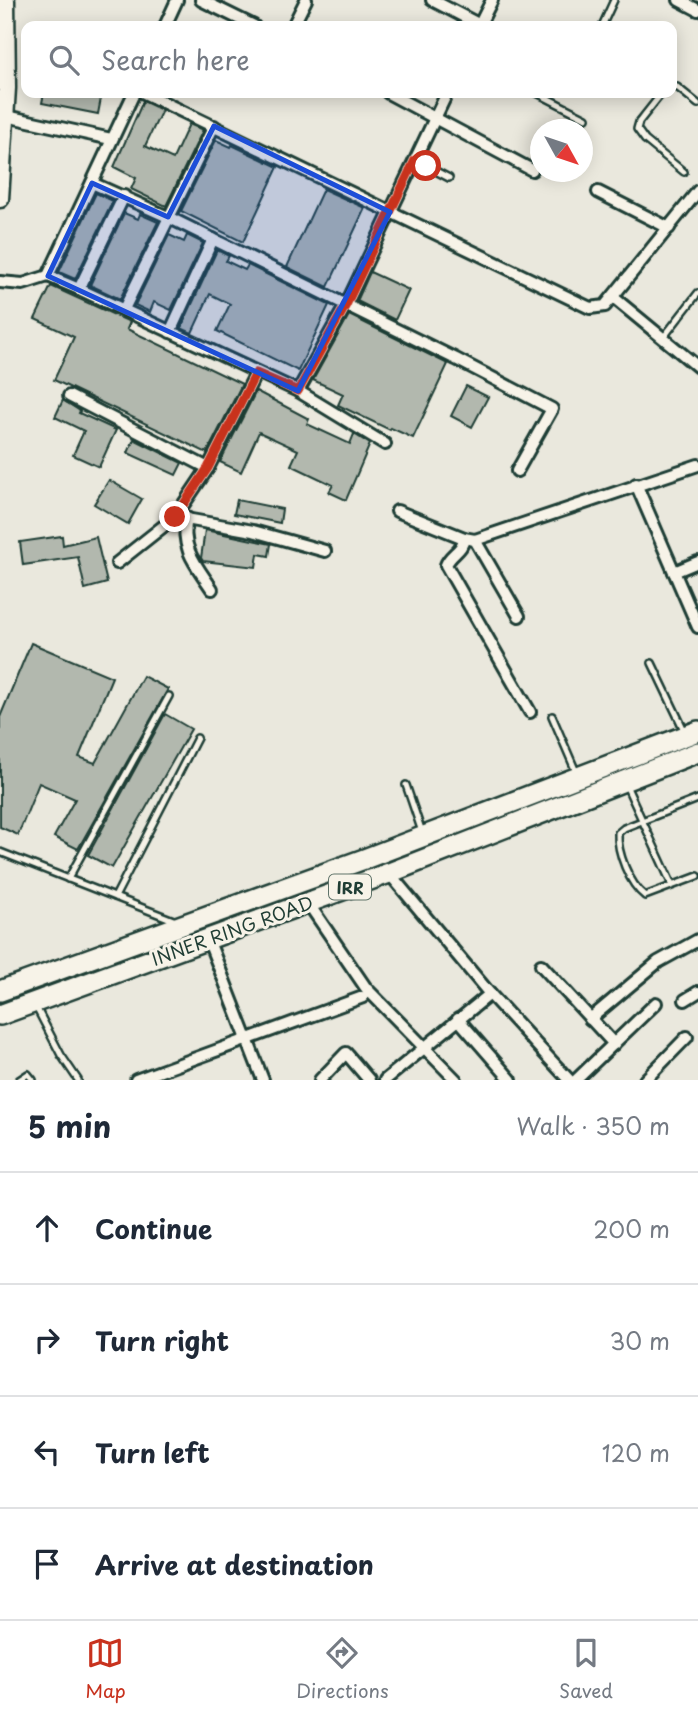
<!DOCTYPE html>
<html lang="en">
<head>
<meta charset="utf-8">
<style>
	:root { --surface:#fff; --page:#f6f6f7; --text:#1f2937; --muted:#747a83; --line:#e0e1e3; --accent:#c8321e }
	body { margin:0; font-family:"Playpen Sans",sans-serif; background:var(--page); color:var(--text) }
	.compass { position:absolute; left:530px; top:119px; width:63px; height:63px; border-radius:50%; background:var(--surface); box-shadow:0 4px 18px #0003; rotate:130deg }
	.stop { position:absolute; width:21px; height:21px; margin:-16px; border:5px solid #c8321e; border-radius:50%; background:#fff }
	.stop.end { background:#c8321e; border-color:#fff; box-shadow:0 2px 7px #0008 }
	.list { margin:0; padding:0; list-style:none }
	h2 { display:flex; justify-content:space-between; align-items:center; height:91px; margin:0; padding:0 28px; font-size:30px }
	h2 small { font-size:23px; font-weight:400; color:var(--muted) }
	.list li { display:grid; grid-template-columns:46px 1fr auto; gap:21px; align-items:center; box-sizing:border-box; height:112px; padding:0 28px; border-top:2px solid var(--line) }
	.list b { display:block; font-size:26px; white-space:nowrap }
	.list em { font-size:23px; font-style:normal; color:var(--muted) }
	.icon { flex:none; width:38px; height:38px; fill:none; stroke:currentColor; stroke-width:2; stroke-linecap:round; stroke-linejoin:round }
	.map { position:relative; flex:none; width:698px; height:1080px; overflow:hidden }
	.search { position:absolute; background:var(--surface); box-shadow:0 4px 18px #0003; left:21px; right:21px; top:21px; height:77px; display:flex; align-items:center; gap:18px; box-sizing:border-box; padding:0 24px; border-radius:14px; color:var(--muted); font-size:26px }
	.sheet { height:539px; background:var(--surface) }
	nav { display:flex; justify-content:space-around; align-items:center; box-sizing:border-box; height:98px; border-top:2px solid var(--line); background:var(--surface); font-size:19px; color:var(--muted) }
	nav a { display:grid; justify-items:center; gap:4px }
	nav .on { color:var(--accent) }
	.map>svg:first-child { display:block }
	.building { fill:#b2b8ae; stroke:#1f3d34; stroke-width:2 }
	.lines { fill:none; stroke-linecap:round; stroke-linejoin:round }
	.lane-casing { stroke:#1f3d34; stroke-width:10 }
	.street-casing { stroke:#1f3d34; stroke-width:16 }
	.primary-casing { stroke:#1f3d34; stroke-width:21 }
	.highway-casing { stroke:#1f3d34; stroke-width:24 }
	.lane { stroke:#f7f3e8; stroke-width:5 }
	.street { stroke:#f7f3e8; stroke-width:10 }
	.primary { stroke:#f7f3e8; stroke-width:16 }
	.highway { stroke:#f7f3e8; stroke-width:19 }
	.route { stroke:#c8321e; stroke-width:9 }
	.marked { fill:#1d4ed8; fill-opacity:0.2; stroke:#1d4ed8; stroke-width:5; stroke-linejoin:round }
	.labels { text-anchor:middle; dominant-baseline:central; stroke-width:6; stroke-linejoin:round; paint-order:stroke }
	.shield { fill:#f7f3e8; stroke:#60746a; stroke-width:2 }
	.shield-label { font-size:16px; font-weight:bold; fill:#1f3d34 }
	.street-label { font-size:18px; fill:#1f3d34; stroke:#f7f3e8 }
</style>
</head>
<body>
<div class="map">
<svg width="698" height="1080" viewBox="0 0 698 1080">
	<rect width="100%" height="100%" fill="#eae8dd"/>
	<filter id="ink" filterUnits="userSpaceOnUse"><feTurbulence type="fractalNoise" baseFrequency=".0143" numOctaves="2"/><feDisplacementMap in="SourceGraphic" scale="14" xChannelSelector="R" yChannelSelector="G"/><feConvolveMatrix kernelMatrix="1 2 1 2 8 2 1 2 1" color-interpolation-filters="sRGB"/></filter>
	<g filter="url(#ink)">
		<!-- building -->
		<g class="building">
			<polygon points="44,93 102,93 98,114 42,103"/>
			<polygon points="143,101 162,110 145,146 173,159 189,124 203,130 166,206 131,189 136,178 114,167"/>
			<polygon points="216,140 231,147 232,145 278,167 243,242 181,211"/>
			<polygon points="323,189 365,208 328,287 287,267"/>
			<polygon points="96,193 113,201 75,279 59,272"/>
			<polygon points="124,213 138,219 140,214 158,222 120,299 90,285"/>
			<polygon points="169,235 184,242 187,235 203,243 171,310 154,302 150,312 135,305"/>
			<polygon points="217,250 229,256 226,261 245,270 248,265 329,305 298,371 217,331 230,304 210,294 192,333 181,328"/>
			<polygon points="370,272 409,290 395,320 357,301"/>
			<polygon points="51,286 130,322 127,329 242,384 207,453 54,380 74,337 35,319"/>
			<polygon points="349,315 448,364 413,438 391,428 390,430 338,405 343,394 313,380"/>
			<polygon points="466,386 488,397 472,427 451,416"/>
			<polygon points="256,391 309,419 307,424 350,444 354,434 370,444 346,500 329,492 333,485 291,465 298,450 259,432 241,472 220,462"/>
			<polygon points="63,400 80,411 79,413 116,430 99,467 73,455 84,431 55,417"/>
			<polygon points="134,439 182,463 176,475 128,453"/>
			<polygon points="109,480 142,499 128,524 94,504"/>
			<polygon points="237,500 282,509 280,523 234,514"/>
			<polygon points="205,530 271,544 269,556 258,554 256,567 203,561 201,558"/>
			<polygon points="62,536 63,545 96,537 107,583 85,589 78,557 23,565 20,542"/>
			<polygon points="31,643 112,677 79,757 95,763 143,676 168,689 78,849 54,837 75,799 39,783 18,835 0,827 0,717"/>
			<polygon points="165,714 191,729 112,868 88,855"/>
		</g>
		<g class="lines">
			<defs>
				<g id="lane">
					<polyline points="602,26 614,0"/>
					<polyline points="672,86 677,87 698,104"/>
					<polyline points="537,93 586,118"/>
					<polyline points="662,93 639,122 637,129 645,140 684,172"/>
					<polyline points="415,160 449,178"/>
					<polyline points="663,338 698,293"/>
					<polyline points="652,663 685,732"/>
					<polyline points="552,716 577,774"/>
					<polyline points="625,783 672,885"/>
					<polyline points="406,785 422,832"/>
					<path d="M698,799L624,828L618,833C617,852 629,884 645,896L698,876"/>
					<polyline points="0,852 176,921"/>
					<polyline points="68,879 169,696"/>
					<polyline points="115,897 197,738"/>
					<polyline points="36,1007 61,1055 78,1080"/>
					<polyline points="19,1080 28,1074 33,1080"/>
				</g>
				<g id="street">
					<polyline points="201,0 254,26"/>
					<polyline points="432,0 480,25"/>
					<polyline points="679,0 698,10"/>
					<polyline points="165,26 177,0"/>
					<polyline points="293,26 306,0"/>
					<polyline points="479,26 492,0"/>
					<polyline points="144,93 590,308 605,306 698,191"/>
					<polyline points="388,93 532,170"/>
					<polyline points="6,116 111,139"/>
					<polyline points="92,183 168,217 456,359 552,409 517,471"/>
					<polyline points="598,192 669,228"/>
					<polyline points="48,276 134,93"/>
					<polyline points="0,282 23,284 48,276 79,289 298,391 385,444"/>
					<polyline points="79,289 124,196"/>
					<polyline points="613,297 698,367"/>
					<polyline points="124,309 214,126"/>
					<polyline points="170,332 213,239"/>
					<polyline points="298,391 346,305 447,93"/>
					<polyline points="69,396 208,468"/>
					<polyline points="636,484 698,627"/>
					<polyline points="397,511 464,538 475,540 698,465"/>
					<polyline points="175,517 253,531 325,551"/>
					<path d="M187,518C180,548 196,565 212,589"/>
					<path d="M464,538C463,551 450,554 446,565L530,712"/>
					<polyline points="475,540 519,616"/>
					<polyline points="117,563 175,517 208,468 256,373"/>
					<polyline points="674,572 698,562"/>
					<polyline points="389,873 490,994 569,1080"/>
					<polyline points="308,903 366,988 456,1080"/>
					<polyline points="208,939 263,1080"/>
					<polyline points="541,965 614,1044"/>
					<polyline points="685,1000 698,992"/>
					<polyline points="458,1019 511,1080"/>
					<polyline points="590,1019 658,962 698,940"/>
					<polyline points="136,1080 363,997"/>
					<polyline points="320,1080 346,1053 369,1080"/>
					<polyline points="385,1080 490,994"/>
					<polyline points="576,1080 656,1003"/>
					<polyline points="645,1080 687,1037"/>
				</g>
				<polyline id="primary" points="0,199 7,88 6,0"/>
				<g id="highway">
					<polyline points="0,991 367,858 698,731"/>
					<polyline points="0,1015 389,873 698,752"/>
				</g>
			</defs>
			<!-- lane casing -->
			<use href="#lane" class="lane-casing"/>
			<!-- street casing -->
			<use href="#street" class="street-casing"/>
			<!-- primary casing -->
			<use href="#primary" class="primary-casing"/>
			<!-- highway casing -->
			<use href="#highway" class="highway-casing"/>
			<!-- lane -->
			<use href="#lane" class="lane"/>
			<!-- street -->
			<use href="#street" class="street"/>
			<!-- primary -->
			<use href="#primary" class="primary"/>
			<!-- highway -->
			<use href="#highway" class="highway"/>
		</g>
	</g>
	<g class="lines" filter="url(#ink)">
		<!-- route -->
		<polyline class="route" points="175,517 208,468 256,373 298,391 346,305 415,160 426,166"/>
	</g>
	<!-- marked area -->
	<path class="marked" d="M214,126L390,212L298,391L48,276L92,183L168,217Z"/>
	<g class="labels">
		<!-- shield labels -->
		<rect class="shield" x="329" y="874.5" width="42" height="25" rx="5"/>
		<g class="shield-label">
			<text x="350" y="887">IRR</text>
		</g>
		<!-- street labels -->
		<g class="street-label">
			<text transform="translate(232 930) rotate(-20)">INNER RING ROAD</text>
		</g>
	</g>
</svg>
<svg class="compass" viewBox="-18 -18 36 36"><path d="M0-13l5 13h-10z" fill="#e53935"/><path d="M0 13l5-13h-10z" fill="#747a83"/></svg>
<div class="stop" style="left:426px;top:166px"></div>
<div class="stop end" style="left:175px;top:517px"></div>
<div class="search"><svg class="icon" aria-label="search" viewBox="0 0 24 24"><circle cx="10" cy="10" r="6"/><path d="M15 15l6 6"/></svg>Search here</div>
</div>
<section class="sheet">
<h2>5 min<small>Walk · 350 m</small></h2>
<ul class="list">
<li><svg class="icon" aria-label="ahead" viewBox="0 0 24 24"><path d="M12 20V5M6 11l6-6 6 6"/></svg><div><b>Continue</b></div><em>200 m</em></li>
<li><svg class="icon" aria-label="right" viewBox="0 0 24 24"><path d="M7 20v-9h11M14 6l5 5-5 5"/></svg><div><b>Turn right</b></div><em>30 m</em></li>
<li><svg class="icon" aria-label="left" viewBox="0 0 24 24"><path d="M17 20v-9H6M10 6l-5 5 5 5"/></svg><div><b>Turn left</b></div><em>120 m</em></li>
<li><svg class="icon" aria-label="arrive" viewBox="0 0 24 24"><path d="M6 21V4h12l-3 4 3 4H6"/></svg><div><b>Arrive at destination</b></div></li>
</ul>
</section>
<nav>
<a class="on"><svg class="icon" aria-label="map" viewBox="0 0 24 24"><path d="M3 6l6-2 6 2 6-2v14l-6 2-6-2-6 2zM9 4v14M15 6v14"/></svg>Map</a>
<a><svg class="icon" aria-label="directions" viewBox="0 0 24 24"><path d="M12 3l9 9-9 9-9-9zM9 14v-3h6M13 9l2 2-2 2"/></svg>Directions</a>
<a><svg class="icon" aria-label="saved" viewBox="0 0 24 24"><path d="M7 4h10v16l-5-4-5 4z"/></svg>Saved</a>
</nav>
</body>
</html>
